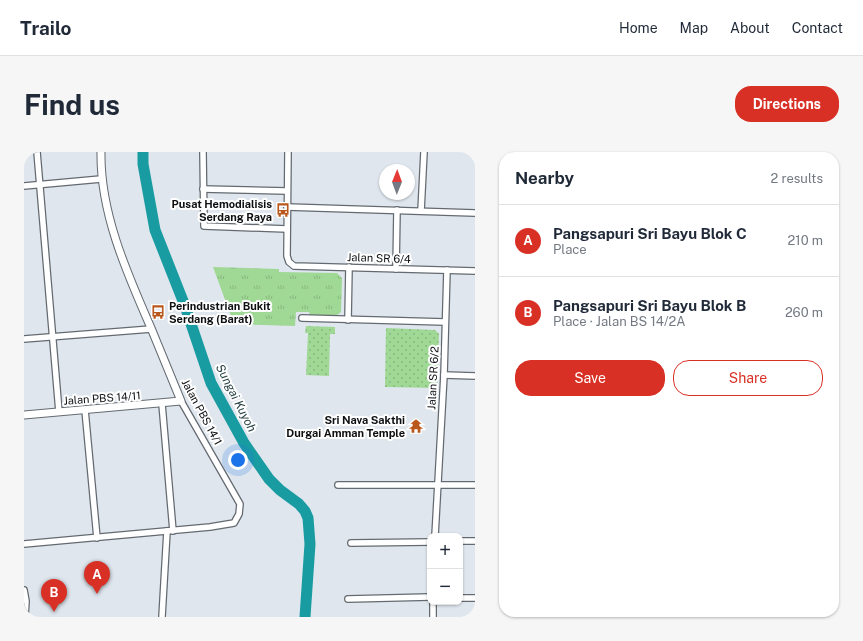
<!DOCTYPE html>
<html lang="en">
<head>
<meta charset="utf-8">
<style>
	:root { --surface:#fff; --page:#f6f6f7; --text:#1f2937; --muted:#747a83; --line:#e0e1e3; --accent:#d93025 }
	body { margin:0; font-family:"Public Sans",sans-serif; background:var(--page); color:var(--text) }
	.controls { position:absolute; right:12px; bottom:12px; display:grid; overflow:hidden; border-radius:8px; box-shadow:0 1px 3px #0004 }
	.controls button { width:36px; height:36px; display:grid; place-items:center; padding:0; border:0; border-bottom:1px solid var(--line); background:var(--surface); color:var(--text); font:20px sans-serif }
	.compass { position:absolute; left:355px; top:12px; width:36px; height:36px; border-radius:50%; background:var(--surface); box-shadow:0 1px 3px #0004; rotate:1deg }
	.you { position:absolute; left:214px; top:308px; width:14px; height:14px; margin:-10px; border:3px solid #fff; border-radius:50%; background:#1a73e8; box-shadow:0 0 0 6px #1a73e833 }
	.badge { display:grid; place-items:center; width:26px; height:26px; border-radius:50%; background:var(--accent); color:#fff; font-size:13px; font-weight:700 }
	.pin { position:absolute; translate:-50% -33px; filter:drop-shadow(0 1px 2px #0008) }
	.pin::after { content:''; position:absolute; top:21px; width:14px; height:12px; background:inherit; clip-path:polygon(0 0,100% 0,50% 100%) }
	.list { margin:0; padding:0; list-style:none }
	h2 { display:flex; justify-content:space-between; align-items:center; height:52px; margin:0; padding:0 16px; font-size:17px }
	h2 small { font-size:13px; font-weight:400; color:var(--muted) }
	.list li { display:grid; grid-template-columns:26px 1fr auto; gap:12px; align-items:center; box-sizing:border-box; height:72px; padding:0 16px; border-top:1px solid var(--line) }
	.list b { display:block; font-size:15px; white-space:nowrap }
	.list p { margin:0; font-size:13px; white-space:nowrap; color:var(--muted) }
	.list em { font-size:13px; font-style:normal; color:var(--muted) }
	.actions { display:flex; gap:8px; padding:12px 16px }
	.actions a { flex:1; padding:9px 0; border:1px solid var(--accent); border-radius:16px; text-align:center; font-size:14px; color:var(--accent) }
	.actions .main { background:var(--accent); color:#fff }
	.map { position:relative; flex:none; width:451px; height:465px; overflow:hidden; border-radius:16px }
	header { display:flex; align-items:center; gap:24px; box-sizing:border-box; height:56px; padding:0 20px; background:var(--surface); border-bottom:1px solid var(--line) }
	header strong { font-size:19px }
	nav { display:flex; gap:22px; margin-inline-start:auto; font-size:14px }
	.intro { display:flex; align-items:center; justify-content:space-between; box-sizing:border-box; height:96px; padding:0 24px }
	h1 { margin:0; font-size:28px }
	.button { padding:10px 18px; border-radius:16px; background:var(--accent); color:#fff; font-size:14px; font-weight:700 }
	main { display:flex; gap:24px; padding:0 24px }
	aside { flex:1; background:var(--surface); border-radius:16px; box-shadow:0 1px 3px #0004 }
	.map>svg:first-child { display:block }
	.grass { fill:url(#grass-tufts) }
	.park { fill:url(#park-dots) }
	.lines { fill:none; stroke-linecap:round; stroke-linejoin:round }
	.river { stroke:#199ca1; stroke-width:11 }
	.minor-casing { stroke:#646a70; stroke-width:8 }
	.tertiary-casing { stroke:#646a70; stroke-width:9 }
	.minor { stroke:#fff; stroke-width:5.5 }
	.tertiary { stroke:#fff; stroke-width:7 }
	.labels { text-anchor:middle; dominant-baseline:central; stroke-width:4; stroke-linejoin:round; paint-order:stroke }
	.poi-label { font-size:11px; font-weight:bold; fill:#0d0f11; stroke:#fff; text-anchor:end }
	.street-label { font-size:11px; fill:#0d0f11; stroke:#fff }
	.water-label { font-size:12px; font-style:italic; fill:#284243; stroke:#fff }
</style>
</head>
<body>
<header>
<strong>Trailo</strong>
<nav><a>Home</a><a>Map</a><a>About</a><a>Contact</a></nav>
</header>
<div class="intro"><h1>Find us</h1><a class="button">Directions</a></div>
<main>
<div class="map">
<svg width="451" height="465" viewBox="0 0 451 465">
	<defs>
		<pattern id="grass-tufts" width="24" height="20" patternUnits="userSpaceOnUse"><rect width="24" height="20" fill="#a0d895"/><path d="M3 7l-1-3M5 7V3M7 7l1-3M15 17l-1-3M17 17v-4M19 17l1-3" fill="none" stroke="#89b87f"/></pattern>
		<pattern id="park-dots" width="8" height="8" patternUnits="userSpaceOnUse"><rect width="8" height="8" fill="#a0d895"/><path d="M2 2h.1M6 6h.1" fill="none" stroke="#89b87f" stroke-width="1.8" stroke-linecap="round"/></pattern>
	</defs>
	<rect width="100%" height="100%" fill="#dfe6ed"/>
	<!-- grass -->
	<polygon class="grass" points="189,115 255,117 255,120 313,121 318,126 317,160 312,164 286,163 285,160 272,160 271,174 210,172"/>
	<!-- park -->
	<g class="park">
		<polygon points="282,174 311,175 311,182 306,182 305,224 282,223 284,181 281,181"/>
		<polygon points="362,176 411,178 415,182 413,236 361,235"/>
	</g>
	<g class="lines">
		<!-- river -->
		<polyline class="river" points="119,0 119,12 131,78 161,154 187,231 220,291 245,327 256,338 275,352 281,359 284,366 286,392 281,465"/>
		<defs>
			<g id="minor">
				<polyline points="13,0 35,260"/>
				<polyline points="179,0 180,74 263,77"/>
				<polyline points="264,0 263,104 265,110 270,114 451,119"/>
				<polyline points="0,34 77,27"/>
				<polyline points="179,37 263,39"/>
				<polyline points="263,55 451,61"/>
				<polyline points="397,59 400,0"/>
				<polyline points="372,117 373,58"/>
				<polyline points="278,166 421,170"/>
				<polyline points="324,168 325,115"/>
				<polyline points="0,187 127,177"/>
				<polyline points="420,223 451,224"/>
				<polyline points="138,252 149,379"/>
				<polyline points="61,258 73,386"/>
				<polyline points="314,333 451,333"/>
				<polyline points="411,384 420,223 423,118"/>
				<polyline points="436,389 451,389"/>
				<polyline points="327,391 406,390"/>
				<polyline points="0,392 186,375 210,371 215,362 216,352 157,249"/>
				<polyline points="0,438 2,449 1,465"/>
				<polyline points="436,446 451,446"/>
				<polyline points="324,447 406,445"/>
				<polyline points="138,465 143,379"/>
				<polyline points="409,465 409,450"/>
			</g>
			<path id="tertiary" d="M0,263L157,249C147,225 137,200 127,176C103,121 76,61 77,0"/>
		</defs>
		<!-- minor casing -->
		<use href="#minor" class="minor-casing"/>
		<!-- tertiary casing -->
		<use href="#tertiary" class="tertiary-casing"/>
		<!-- minor -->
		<use href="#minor" class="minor"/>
		<!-- tertiary -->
		<use href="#tertiary" class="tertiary"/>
	</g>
	<!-- icons -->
	<defs>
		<symbol id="bus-bare" viewBox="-9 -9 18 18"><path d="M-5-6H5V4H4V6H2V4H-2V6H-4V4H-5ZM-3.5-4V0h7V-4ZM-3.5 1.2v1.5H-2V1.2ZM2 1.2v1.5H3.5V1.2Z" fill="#ba571d" stroke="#fff" stroke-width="2.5" paint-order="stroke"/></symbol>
		<symbol id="temple-bare" viewBox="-9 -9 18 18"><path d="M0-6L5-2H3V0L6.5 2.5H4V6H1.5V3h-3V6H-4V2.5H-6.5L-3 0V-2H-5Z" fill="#ba571d" stroke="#fff" stroke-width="2.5" paint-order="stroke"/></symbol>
	</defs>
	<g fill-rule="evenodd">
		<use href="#bus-bare" x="249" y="48" width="20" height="20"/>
		<use href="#bus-bare" x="124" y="150" width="20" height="20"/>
		<use href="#temple-bare" x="382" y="264" width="20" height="20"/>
	</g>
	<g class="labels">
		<!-- poi labels -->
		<g class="poi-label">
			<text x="248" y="52">Pusat Hemodialisis<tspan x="248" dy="13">Serdang Raya</tspan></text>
			<text x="145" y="154" text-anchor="start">Perindustrian Bukit<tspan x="145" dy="13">Serdang (Barat)</tspan></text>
			<text x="381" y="268">Sri Nava Sakthi<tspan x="381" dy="13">Durgai Amman Temple</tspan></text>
		</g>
		<!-- street labels -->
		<g class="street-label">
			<text transform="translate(355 106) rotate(2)">Jalan SR 6/4</text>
			<text transform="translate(409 226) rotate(-87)">Jalan SR 6/2</text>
			<text transform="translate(78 246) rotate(-4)">Jalan PBS 14/11</text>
			<text transform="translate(178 260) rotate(62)">Jalan PBS 14/1</text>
		</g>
		<!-- water labels -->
		<g class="water-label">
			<text transform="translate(212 246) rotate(63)">Sungai Kuyoh</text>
		</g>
	</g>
</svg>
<div class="controls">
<button>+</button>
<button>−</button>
</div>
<svg class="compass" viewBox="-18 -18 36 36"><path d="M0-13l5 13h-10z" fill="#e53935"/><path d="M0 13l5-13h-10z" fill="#747a83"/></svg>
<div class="you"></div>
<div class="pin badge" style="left:73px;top:442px">A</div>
<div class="pin badge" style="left:30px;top:460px">B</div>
</div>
<aside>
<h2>Nearby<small>2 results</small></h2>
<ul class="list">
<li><span class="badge">A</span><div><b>Pangsapuri Sri Bayu Blok C</b><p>Place</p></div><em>210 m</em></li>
<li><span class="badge">B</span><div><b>Pangsapuri Sri Bayu Blok B</b><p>Place · Jalan BS 14/2A</p></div><em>260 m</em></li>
</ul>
<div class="actions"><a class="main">Save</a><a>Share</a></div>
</aside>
</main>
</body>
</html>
